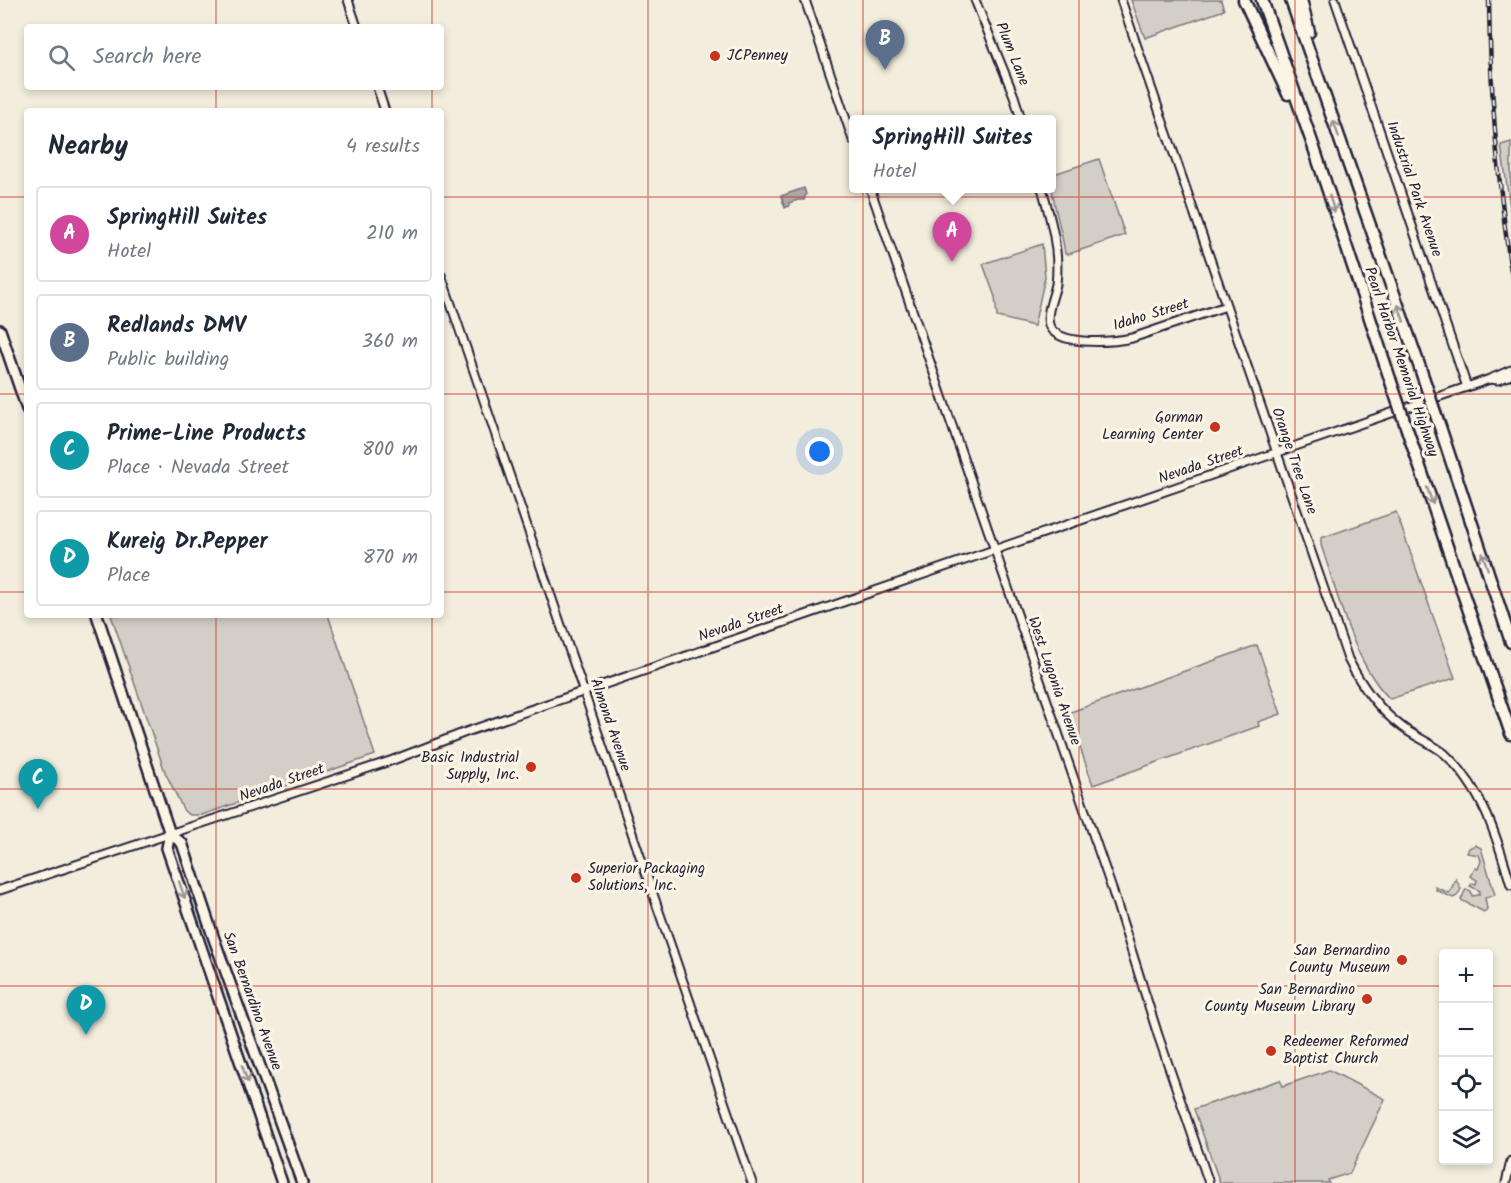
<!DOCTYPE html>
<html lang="en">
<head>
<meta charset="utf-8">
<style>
	:root { --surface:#fff; --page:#f6f6f7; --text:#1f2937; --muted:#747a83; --line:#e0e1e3; --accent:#0b8043 }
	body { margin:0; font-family:Kalam,sans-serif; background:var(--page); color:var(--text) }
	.controls { position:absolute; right:18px; bottom:18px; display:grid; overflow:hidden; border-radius:6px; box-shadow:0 3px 9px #0003 }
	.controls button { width:54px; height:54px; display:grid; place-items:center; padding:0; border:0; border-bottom:2px solid var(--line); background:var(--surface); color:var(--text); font:30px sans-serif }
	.you { position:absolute; left:820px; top:452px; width:21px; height:21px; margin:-15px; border:4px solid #fff; border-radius:50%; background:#1a73e8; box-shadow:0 0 0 9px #1a73e833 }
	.badge { display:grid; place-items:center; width:39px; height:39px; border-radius:50%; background:var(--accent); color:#fff; font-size:20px; font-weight:700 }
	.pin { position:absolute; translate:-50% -50px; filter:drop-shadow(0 2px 3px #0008) }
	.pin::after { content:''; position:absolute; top:32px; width:21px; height:18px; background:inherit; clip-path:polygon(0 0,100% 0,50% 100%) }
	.popup { position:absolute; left:849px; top:115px; width:207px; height:78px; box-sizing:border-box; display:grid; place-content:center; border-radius:6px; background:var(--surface); filter:drop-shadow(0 2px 4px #0005); font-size:20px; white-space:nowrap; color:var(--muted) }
	.popup b { font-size:22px; color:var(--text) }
	.popup::after { content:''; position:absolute; left:50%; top:100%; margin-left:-12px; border:12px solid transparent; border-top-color:var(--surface) }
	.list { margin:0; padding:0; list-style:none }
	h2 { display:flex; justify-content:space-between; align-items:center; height:78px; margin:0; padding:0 24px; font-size:26px }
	h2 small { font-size:20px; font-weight:400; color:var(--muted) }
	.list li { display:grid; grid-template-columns:39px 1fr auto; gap:18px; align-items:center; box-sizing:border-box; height:96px; margin:0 12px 12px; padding:0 12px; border:2px solid var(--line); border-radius:6px }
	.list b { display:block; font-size:22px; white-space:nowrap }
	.list p { margin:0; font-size:20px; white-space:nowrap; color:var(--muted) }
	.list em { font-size:20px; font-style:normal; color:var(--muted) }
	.icon { flex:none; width:33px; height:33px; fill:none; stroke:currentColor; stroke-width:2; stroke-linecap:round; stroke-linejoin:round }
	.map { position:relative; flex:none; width:1511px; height:1183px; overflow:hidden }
	.search { position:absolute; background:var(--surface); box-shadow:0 3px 9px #0003; left:24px; top:24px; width:420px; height:66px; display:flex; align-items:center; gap:15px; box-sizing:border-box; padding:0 21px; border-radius:6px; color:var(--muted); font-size:22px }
	.panel { position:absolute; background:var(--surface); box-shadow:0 3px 9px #0003; left:24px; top:108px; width:420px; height:510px; border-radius:6px }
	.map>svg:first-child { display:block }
	.green { fill:#d4cfc6; stroke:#7b7880; stroke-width:1.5 }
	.water { fill:#aca7a6; stroke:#75727b; stroke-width:1.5 }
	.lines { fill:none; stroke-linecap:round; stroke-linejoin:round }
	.minor-casing { stroke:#22223b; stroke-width:11 }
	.major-casing { stroke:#22223b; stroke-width:14 }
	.highway-casing { stroke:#22223b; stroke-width:15 }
	.minor { stroke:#fcf5e5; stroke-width:7 }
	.major { stroke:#fcf5e5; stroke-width:9 }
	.highway { stroke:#fcf5e5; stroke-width:10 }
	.rail-casing { stroke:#22223b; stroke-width:4.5 }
	.rail { stroke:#fcf5e5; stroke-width:2; stroke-dasharray:7; stroke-linecap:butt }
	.highway-bridge-casing { stroke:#22223b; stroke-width:15; stroke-linecap:butt }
	.highway-bridge { stroke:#fcf5e5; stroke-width:10 }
	.oneway { stroke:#9a9698 }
	.grid { fill:none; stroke:#c8321e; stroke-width:1.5; stroke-opacity:0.55 }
	.poi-dot { fill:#c8321e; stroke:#fcf5e5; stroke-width:2 }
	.labels { text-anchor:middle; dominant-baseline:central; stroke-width:6; stroke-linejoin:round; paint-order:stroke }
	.street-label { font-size:15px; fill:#22223b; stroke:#fcf5e5 }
	.poi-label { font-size:15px; fill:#22223b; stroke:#fcf5e5; text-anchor:end }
</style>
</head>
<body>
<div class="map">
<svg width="1511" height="1183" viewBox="0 0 1511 1183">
	<rect width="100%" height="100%" fill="#f3edde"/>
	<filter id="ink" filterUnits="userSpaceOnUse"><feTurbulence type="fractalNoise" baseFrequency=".0167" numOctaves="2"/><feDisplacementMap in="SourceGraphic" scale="12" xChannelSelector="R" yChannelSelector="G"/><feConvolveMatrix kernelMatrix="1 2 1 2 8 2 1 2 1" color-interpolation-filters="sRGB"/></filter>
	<g filter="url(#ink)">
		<!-- green -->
		<g class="green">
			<polygon points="1131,0 1221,0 1224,10 1145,38"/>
			<polygon points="1511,142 1511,214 1501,145"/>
			<path d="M1099,159L1125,235L1069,254H1065C1062,228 1051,202 1051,175Z"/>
			<polygon points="1042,244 1045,277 1034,326 997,317 995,297 983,264"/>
			<path d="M1396,512L1455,678L1390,699C1353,663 1338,594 1321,545V538Z"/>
			<polygon points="111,615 328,615 375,755 202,815 190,815 184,811 165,772"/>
			<polygon points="1257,645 1281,714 1258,722 1259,726 1093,785 1068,713"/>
			<polygon points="1475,845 1481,848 1495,895 1485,898 1487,909 1484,912 1461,900 1466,889 1471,891 1472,896 1479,895 1480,891 1470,886 1473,883 1476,884 1477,880 1470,876 1475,868 1478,869 1481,861 1479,855 1467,853 1469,848"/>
			<polygon points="1456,879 1461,889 1457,896 1453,898 1436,890 1435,887 1449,893"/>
			<polygon points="1329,1070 1385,1099 1350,1173 1328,1180 1329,1183 1220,1183 1194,1109 1280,1080 1283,1086"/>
		</g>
		<!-- water -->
		<polygon class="water" points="804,188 806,194 804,200 798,200 789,203 789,206 785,208 781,196"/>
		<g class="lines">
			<defs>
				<g id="minor">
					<polyline points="348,0 357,27"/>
					<polyline points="805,0 853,140"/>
					<polyline points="975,0 1014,96 1021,119"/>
					<path d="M1121,0L1348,659C1361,685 1378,709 1402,727C1415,737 1432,743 1445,754C1483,789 1497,838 1511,885"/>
					<polyline points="1335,0 1467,387"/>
					<polyline points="377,87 385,111"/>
					<polyline points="870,188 1113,892 1158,1035 1209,1183"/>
					<path d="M1042,188C1051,220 1060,251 1056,284C1054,296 1043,318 1051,329C1065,346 1113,342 1132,338L1226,306"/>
					<polyline points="441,275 752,1183"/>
					<polyline points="1490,379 1498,380 1511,375"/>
					<polyline points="0,890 393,760 466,732 1490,379 1511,370"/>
					<polyline points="1506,1183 1511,1161"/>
				</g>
				<g id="major">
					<polyline points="0,330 27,409"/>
					<polyline points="97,615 170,834 167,848 282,1183"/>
					<polyline points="170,834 182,843 213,936 302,1183"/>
				</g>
				<g id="highway">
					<polyline points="1244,0 1288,94"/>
					<polyline points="1262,0 1314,148 1390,379"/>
					<polyline points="1291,0 1420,368"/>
					<polyline points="1301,0 1309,32"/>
					<polyline points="1441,430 1511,642"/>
					<polyline points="1411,441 1511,734"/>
				</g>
			</defs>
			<!-- minor casing -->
			<use href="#minor" class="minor-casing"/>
			<!-- major casing -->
			<use href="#major" class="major-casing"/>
			<!-- highway casing -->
			<use href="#highway" class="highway-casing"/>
			<!-- minor -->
			<use href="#minor" class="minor"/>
			<!-- major -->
			<use href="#major" class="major"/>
			<!-- highway -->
			<use href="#highway" class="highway"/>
			<defs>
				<path id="rail" d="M1489,0C1490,92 1498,182 1511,272"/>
			</defs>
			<!-- rail casing -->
			<use href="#rail" class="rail-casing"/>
			<!-- rail -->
			<use href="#rail" class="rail"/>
			<defs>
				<g id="highway-bridge">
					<polyline points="1420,368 1441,430"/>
					<polyline points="1390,379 1411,441"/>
				</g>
			</defs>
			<!-- highway-bridge casing -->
			<use href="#highway-bridge" class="highway-bridge-casing"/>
			<!-- highway-bridge -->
			<use href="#highway-bridge" class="highway-bridge"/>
		</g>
		<!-- one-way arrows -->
		<defs><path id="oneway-shaft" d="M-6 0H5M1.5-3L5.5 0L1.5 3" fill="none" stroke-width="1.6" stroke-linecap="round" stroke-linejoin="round" transform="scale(1.5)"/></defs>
		<g class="oneway">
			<use href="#oneway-shaft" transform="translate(1336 129) rotate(-109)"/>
			<use href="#oneway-shaft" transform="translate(1332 204) rotate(72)"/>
			<use href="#oneway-shaft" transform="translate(1401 313) rotate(-109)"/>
			<use href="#oneway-shaft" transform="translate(1430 496) rotate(71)"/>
			<use href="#oneway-shaft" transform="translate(1485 561) rotate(-108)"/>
			<use href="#oneway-shaft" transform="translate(182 890) rotate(71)"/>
			<use href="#oneway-shaft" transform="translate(245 1074) rotate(71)"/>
		</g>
	</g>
	<!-- grid -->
	<path class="grid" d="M216,0V27M432,0V27M648,0V1183M863,0V1183M1079,0V1183M1295,0V1183M216,87V111M432,87V111M0,197H27M441,197H1511M0,394H27M441,394H1511M0,592H27M441,592H1511M216,615V1183M432,615V1183M0,789H1511M0,986H1444M1488,986H1511"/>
	<!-- markers -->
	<g class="poi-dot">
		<circle cx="715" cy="56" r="6"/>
		<circle cx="1215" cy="427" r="6"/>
		<circle cx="531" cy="767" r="6"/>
		<circle cx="576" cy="878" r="6"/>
		<circle cx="1402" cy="960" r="6"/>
		<circle cx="1367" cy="999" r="6"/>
		<circle cx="1271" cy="1051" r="6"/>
	</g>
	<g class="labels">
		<!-- street labels -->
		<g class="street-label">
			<text transform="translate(1012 54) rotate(68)">Plum Lane</text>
			<text transform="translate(1414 189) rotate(71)">Industrial Park Avenue</text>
			<text transform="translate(1151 315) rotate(-17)">Idaho Street</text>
			<text transform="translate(1401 362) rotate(71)">Pearl Harbor Memorial Highway</text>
			<text transform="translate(1294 461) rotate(71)">Orange Tree Lane</text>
			<text transform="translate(1201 465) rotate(-19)">Nevada Street</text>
			<text transform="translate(741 623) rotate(-19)">Nevada Street</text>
			<text transform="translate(1054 681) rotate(71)">West Lugonia Avenue</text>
			<text transform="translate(610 725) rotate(71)">Almond Avenue</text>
			<text transform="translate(282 783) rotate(-19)">Nevada Street</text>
			<text transform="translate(252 1001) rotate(70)">San Bernardino Avenue</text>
		</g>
		<!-- poi labels -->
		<g class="poi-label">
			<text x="727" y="56" text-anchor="start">JCPenney</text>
			<text x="1203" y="418">Gorman<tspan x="1203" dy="17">Learning Center</tspan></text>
			<text x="519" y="758">Basic Industrial<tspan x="519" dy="17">Supply, Inc.</tspan></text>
			<text x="588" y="869" text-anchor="start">Superior Packaging<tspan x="588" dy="17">Solutions, Inc.</tspan></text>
			<text x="1390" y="951">San Bernardino<tspan x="1390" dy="17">County Museum</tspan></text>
			<text x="1355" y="990">San Bernardino<tspan x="1355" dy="17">County Museum Library</tspan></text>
			<text x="1283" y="1042" text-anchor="start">Redeemer Reformed<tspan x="1283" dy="17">Baptist Church</tspan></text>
		</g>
	</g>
</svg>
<div class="controls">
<button>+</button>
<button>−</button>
<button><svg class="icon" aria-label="locate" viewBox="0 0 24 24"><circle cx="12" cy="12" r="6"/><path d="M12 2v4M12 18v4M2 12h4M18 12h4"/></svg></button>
<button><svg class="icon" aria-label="layers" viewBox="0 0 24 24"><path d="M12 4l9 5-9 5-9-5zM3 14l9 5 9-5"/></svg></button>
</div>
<div class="you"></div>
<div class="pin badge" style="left:952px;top:262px;background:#d1479c">A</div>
<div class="popup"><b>SpringHill Suites</b>Hotel</div>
<div class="pin badge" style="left:885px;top:70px;background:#5c6f8a">B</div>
<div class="pin badge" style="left:38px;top:809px;background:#0f9aa8">C</div>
<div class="pin badge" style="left:86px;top:1035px;background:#0f9aa8">D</div>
<div class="search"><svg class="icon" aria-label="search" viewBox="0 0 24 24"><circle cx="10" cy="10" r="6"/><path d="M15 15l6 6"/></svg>Search here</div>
<section class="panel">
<h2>Nearby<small>4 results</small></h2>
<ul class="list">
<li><span class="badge" style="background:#d1479c">A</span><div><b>SpringHill Suites</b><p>Hotel</p></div><em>210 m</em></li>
<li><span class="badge" style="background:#5c6f8a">B</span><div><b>Redlands DMV</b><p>Public building</p></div><em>360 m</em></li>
<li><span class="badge" style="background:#0f9aa8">C</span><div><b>Prime-Line Products</b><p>Place · Nevada Street</p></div><em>800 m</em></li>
<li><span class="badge" style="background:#0f9aa8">D</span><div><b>Kureig Dr.Pepper</b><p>Place</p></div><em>870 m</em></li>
</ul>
</section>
</div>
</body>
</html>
